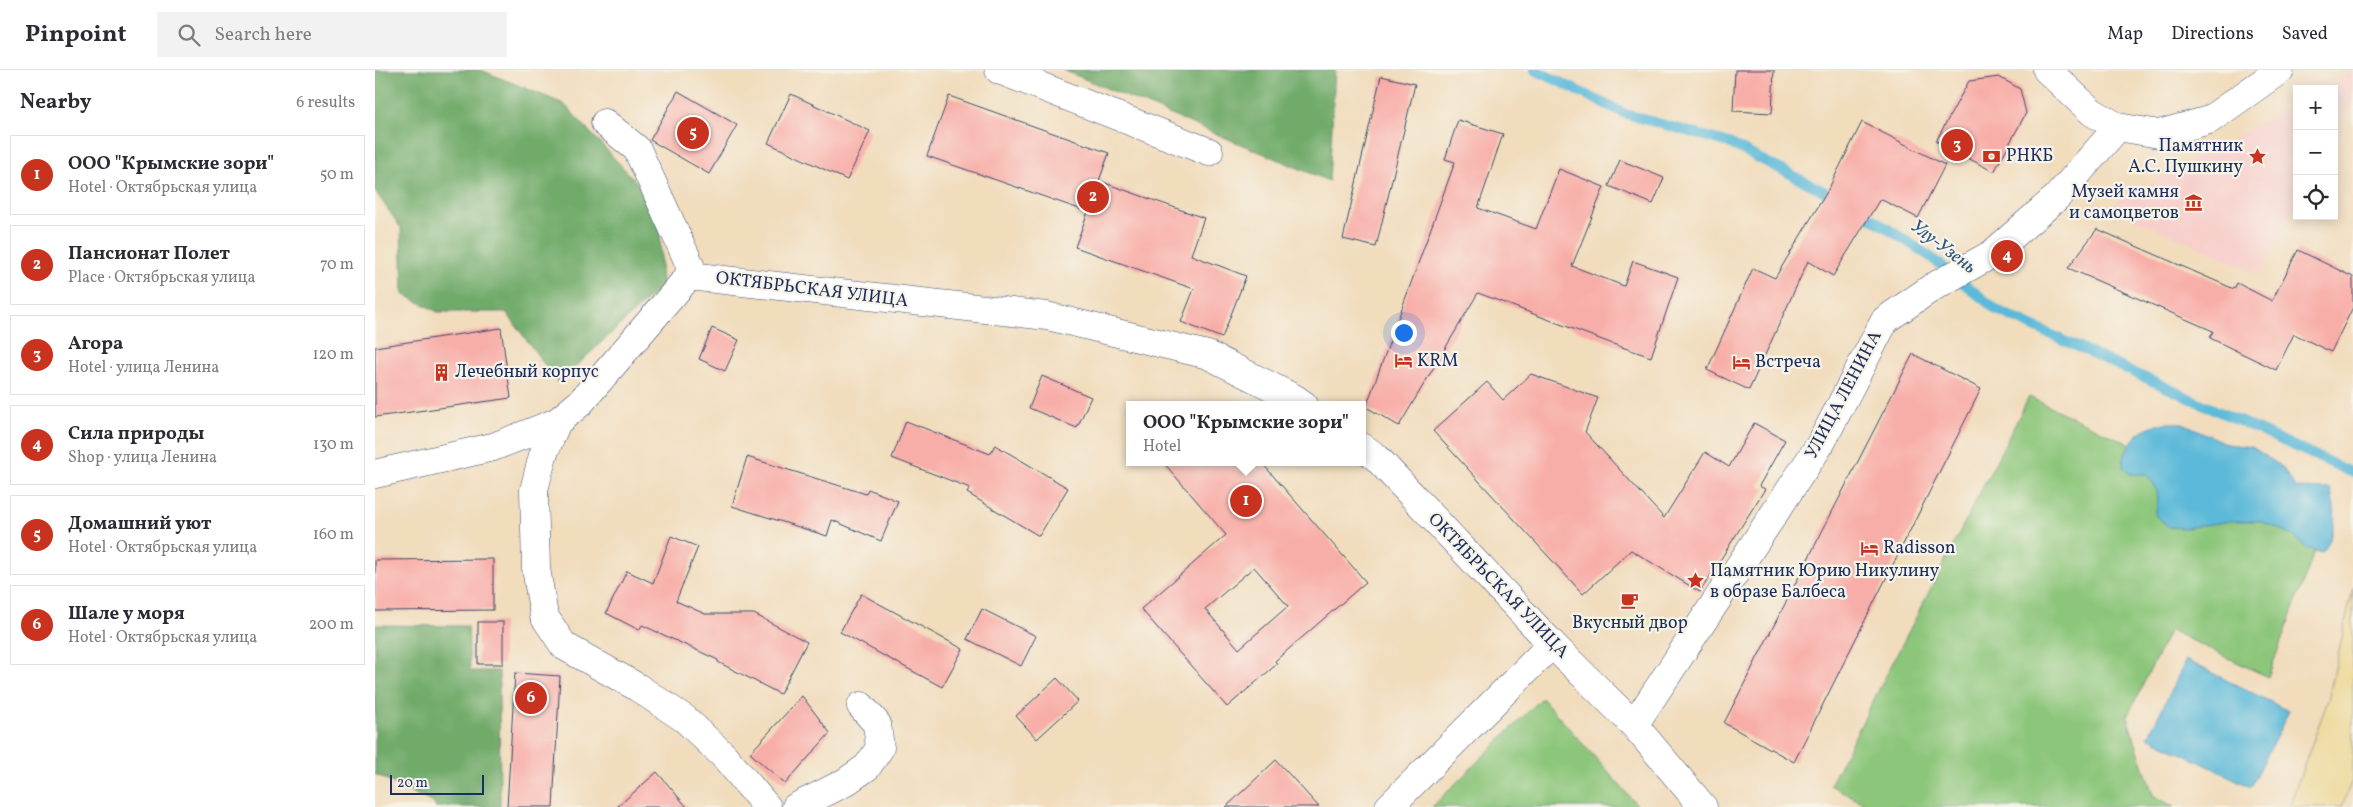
<!DOCTYPE html>
<html lang="en">
<head>
<meta charset="utf-8">
<style>
	:root { --surface:#fff; --page:#f2f2f3; --text:#2b2b33; --muted:#7c7c81; --line:#e1e1e2; --accent:#c8321e }
	body { margin:0; font-family:Vollkorn,serif; background:var(--page); color:var(--text) }
	.controls { position:absolute; right:15px; top:15px; display:grid; overflow:hidden; border-radius:0px; box-shadow:0 2px 12px #0003 }
	.controls button { width:45px; height:45px; display:grid; place-items:center; padding:0; border:0; border-bottom:1px solid var(--line); background:var(--surface); color:var(--text); font:25px sans-serif }
	.scale { position:absolute; left:15px; bottom:12px; width:94px; box-sizing:border-box; padding-left:5px; border:2px solid #1b2f5e; border-top:0; font-size:14px; line-height:18px; white-space:nowrap; color:#1b2f5e; -webkit-text-stroke:4px #f7f3e8; paint-order:stroke }
	.you { position:absolute; left:1028px; top:262px; width:18px; height:18px; margin:-12px; border:4px solid #fff; border-radius:50%; background:#1a73e8; box-shadow:0 0 0 8px #1a73e833 }
	.badge { display:grid; place-items:center; width:32px; height:32px; border-radius:50%; background:var(--accent); color:#fff; font-size:16px; font-weight:700 }
	.pin { position:absolute; translate:-50% -50%; border:2px solid #fff; box-shadow:0 1px 5px #0006 }
	.popup { position:absolute; left:751px; top:331px; width:240px; height:65px; box-sizing:border-box; display:grid; place-content:center; border-radius:0px; background:var(--surface); filter:drop-shadow(0 1px 4px #0005); font-size:16px; white-space:nowrap; color:var(--muted) }
	.popup b { font-size:19px; color:var(--text) }
	.popup::after { content:''; position:absolute; left:50%; top:100%; margin-left:-10px; border:10px solid transparent; border-top-color:var(--surface) }
	.list { margin:0; padding:0; list-style:none }
	h2 { display:flex; justify-content:space-between; align-items:center; height:65px; margin:0; padding:0 20px; font-size:21px }
	h2 small { font-size:16px; font-weight:400; color:var(--muted) }
	.list li { display:grid; grid-template-columns:32px 1fr auto; gap:15px; align-items:center; box-sizing:border-box; height:80px; margin:0 10px 10px; padding:0 10px; border:1px solid var(--line); border-radius:0px }
	.list b { display:block; font-size:19px; white-space:nowrap }
	.list p { margin:0; font-size:16px; white-space:nowrap; color:var(--muted) }
	.list em { font-size:16px; font-style:normal; color:var(--muted) }
	.icon { flex:none; width:28px; height:28px; fill:none; stroke:currentColor; stroke-width:2; stroke-linecap:round; stroke-linejoin:round }
	.map { position:relative; flex:none; width:1978px; height:737px; overflow:hidden }
	header { display:flex; align-items:center; gap:30px; box-sizing:border-box; height:70px; padding:0 25px; background:var(--surface); border-bottom:1px solid var(--line) }
	header strong { font-size:24px }
	nav { display:flex; gap:28px; margin-inline-start:auto; font-size:18px }
	.search { width:350px; height:45px; background:var(--page); display:flex; align-items:center; gap:12px; box-sizing:border-box; padding:0 18px; border-radius:0px; color:var(--muted); font-size:19px }
	main { display:flex }
	aside { flex:1; background:var(--surface) }
	.map>svg:first-child { display:block }
	.built { fill:#f7d0cc }
	.green { fill:#8cc67a; stroke:#547a6c }
	.forest { fill:#71ab6a; stroke:#466d64 }
	.sand { fill:#eeda9e; stroke:#84847e }
	.water { fill:#5bb9d9; stroke:#3b749c }
	.lines { fill:none; stroke-linecap:round; stroke-linejoin:round }
	.stream { stroke:#5bb9d9; stroke-width:10 }
	.building { fill:#f8aea8; fill-rule:evenodd }
	.minor-casing { stroke:#3b496c; stroke-width:29 }
	.minor { stroke:#fff; stroke-width:28 }
	.labels { text-anchor:middle; dominant-baseline:central; stroke-width:4.5; stroke-linejoin:round; paint-order:stroke }
	.poi-label { font-size:18px; fill:#1b2f5e; stroke:#f7f3e8; text-anchor:start }
	.street-label { font-size:18px; fill:#1b2f5e; stroke:#f7f3e8 }
	.water-label { font-size:19px; font-style:italic; fill:#2e5883; stroke:#f7f3e8 }
</style>
</head>
<body>
<header>
<strong>Pinpoint</strong>
<div class="search"><svg class="icon" aria-label="search" viewBox="0 0 24 24"><circle cx="10" cy="10" r="6"/><path d="M15 15l6 6"/></svg>Search here</div>
<nav><a>Map</a><a>Directions</a><a>Saved</a></nav>
</header>
<main>
<aside>
<h2>Nearby<small>6 results</small></h2>
<ul class="list">
<li><span class="badge">1</span><div><b>ООО &quot;Крымские зори&quot;</b><p>Hotel · Октябрьская улица</p></div><em>50 m</em></li>
<li><span class="badge">2</span><div><b>Пансионат Полет</b><p>Place · Октябрьская улица</p></div><em>70 m</em></li>
<li><span class="badge">3</span><div><b>Агора</b><p>Hotel · улица Ленина</p></div><em>120 m</em></li>
<li><span class="badge">4</span><div><b>Сила природы</b><p>Shop · улица Ленина</p></div><em>130 m</em></li>
<li><span class="badge">5</span><div><b>Домашний уют</b><p>Hotel · Октябрьская улица</p></div><em>160 m</em></li>
<li><span class="badge">6</span><div><b>Шале у моря</b><p>Hotel · Октябрьская улица</p></div><em>200 m</em></li>
</ul>
</aside>
<div class="map">
<svg width="1978" height="737" viewBox="0 0 1978 737">
	<rect width="100%" height="100%" fill="#f7f3e8"/>
	<filter id="ink" filterUnits="userSpaceOnUse"><feTurbulence type="fractalNoise" baseFrequency=".02" numOctaves="2"/><feDisplacementMap in="SourceGraphic" scale="10" xChannelSelector="R" yChannelSelector="G"/><feConvolveMatrix kernelMatrix="1 2 1 2 8 2 1 2 1" color-interpolation-filters="sRGB"/></filter>
	<filter id="wash" filterUnits="userSpaceOnUse"><feTurbulence type="fractalNoise" baseFrequency=".0096" numOctaves="4" result="noise"/><feDisplacementMap in="SourceGraphic" scale="20" xChannelSelector="R" yChannelSelector="G"/><feGaussianBlur stdDeviation="1.12" result="paint"/><feColorMatrix in="noise" values="0 0 0 0 0 0 0 0 0 0 0 0 0 0 0 0 0 1.4 0 .05"/><feComposite in="paint" operator="in"/></filter>
	<g filter="url(#wash)">
		<rect width="100%" height="100%" fill="#f1dcbc"/>
		<!-- built -->
		<g class="built">
			<polygon points="1978,1 1978,29 1959,64 1959,19 1945,19"/>
			<polygon points="1922,32 1922,134 1885,204 1733,137"/>
		</g>
		<!-- green -->
		<g class="green">
			<polygon points="1654,327 1946,464 1893,607 1795,560 1752,647 1778,725 1799,737 1495,737 1455,715"/>
			<polygon points="1167,628 1264,737 1057,737"/>
		</g>
		<!-- forest -->
		<g class="forest">
			<polygon points="0,0 106,0 189,34 265,116 285,160 287,216 183,313 131,242 63,242 28,224 26,158 0,121"/>
			<polygon points="688,0 960,0 954,111"/>
			<polygon points="0,555 93,556 95,601 124,601 125,737 60,737 60,734 0,704"/>
		</g>
		<!-- sand -->
		<polygon class="sand" points="1978,518 1978,707 1967,737 1914,737 1953,630"/>
		<!-- water -->
		<g class="water">
			<path d="M1808,353L1852,374L1877,377L1907,397L1921,418L1955,419C1962,441 1962,463 1947,483L1931,478L1916,464L1885,451H1855L1811,458L1794,457L1780,445C1785,426 1784,419 1771,404H1755L1748,397C1748,378 1762,360 1780,355C1788,352 1799,353 1808,353Z"/>
			<polygon points="1811,590 1914,641 1876,717 1773,667"/>
		</g>
		<g class="lines">
			<!-- stream -->
			<g class="stream">
				<polyline points="1160,0 1251,44 1354,73 1462,128"/>
				<polyline points="1484,140 1553,185 1622,240 1978,403"/>
			</g>
		</g>
		<g id="blocks">
			<!-- building -->
			<g class="building">
				<polygon points="1360,0 1399,0 1397,43 1358,41"/>
				<polygon points="1006,6 1040,14 1001,177 968,169"/>
				<polygon points="1624,7 1645,19 1651,43 1619,102 1561,71 1594,11"/>
				<polygon points="303,21 362,55 334,104 275,70"/>
				<polygon points="416,24 495,61 472,110 393,73"/>
				<polygon points="574,26 734,83 724,111 829,148 816,185 871,206 847,268 806,252 819,219 700,177 713,142 552,86"/>
				<polygon points="1083,50 1128,64 1103,138 1161,159 1184,99 1229,117 1197,196 1249,216 1258,191 1303,207 1276,287 1238,274 1103,223 1024,356 991,337 1080,92 1070,89"/>
				<polygon points="1487,52 1570,95 1543,148 1505,129 1458,206 1433,191 1374,320 1332,300 1378,198 1400,208 1453,120"/>
				<polygon points="1245,90 1289,108 1278,134 1234,116"/>
				<polygon points="1722,159 1859,219 1862,213 1897,231 1923,180 1978,207 1978,237 1956,282 1919,264 1901,300 1835,268 1838,261 1693,198"/>
				<polygon points="126,258 136,328 0,347 0,277"/>
				<polygon points="337,258 364,270 350,301 324,289"/>
				<polygon points="1538,284 1606,319 1419,692 1349,653"/>
				<polygon points="1156,304 1223,328 1210,362 1289,448 1330,382 1354,397 1379,353 1410,370 1384,416 1390,419 1325,522 1256,480 1208,524 1058,361 1112,312 1128,330"/>
				<polygon points="667,306 716,327 702,358 654,338"/>
				<polygon points="531,351 615,384 620,375 693,418 664,466 592,423 595,418 517,388"/>
				<polygon points="372,387 491,424 493,419 523,431 506,471 457,450 452,466 357,436"/>
				<path d="M788,392H886L991,512L900,591L902,594L852,637L766,539L851,465ZM879,497L913,536L864,579L830,539Z"/>
				<polygon points="296,466 323,477 301,531 330,544 379,544 432,572 405,624 343,592 343,590 267,555 264,560 231,543 252,501 278,513"/>
				<polygon points="118,489 118,540 0,541 0,490"/>
				<polygon points="486,524 588,579 567,617 465,562"/>
				<polygon points="607,539 661,566 646,596 592,569"/>
				<rect x="103" y="552" width="25" height="42"/>
				<polygon points="140,603 185,606 178,737 132,737"/>
				<polygon points="682,608 703,631 662,669 641,646"/>
				<polygon points="427,626 455,663 410,714 375,683"/>
				<polygon points="901,690 944,737 851,737"/>
				<polygon points="282,702 312,737 242,737"/>
			</g>
		</g>
	</g>
	<g filter="url(#ink)">
		<use href="#blocks" fill-opacity="0" stroke="#3b496c" stroke-width="1"/>
		<g class="lines">
			<defs>
				<g id="minor">
					<polyline points="624,0 834,82"/>
					<polyline points="1672,0 1717,42 1743,57 1784,64 1834,50 1905,0"/>
					<polyline points="230,53 262,79 315,195 314,206"/>
					<polyline points="182,352 168,385 159,420 161,498 169,546 189,576 262,617 310,649 350,687 392,737"/>
					<polyline points="987,377 1001,387 1177,574 1259,655 1328,737"/>
					<polyline points="0,404 118,377 182,352 205,333 314,206 672,246 833,285 919,328 929,335"/>
					<polyline points="1259,655 1446,373 1510,250 1558,217 1617,184 1682,127 1743,57"/>
					<polyline points="421,737 469,713 492,697 505,678 502,654 486,636"/>
					<polyline points="1014,737 1177,574"/>
				</g>
			</defs>
			<!-- minor casing -->
			<use href="#minor" class="minor-casing"/>
			<!-- minor -->
			<use href="#minor" class="minor"/>
		</g>
	</g>
	<!-- icons -->
	<defs>
		<symbol id="bank-bare" viewBox="-9 -9 18 18"><path d="M-6-4H6V4H-6ZM0-2.3a2.3 2.3 0 1 0 0 4.6a2.3 2.3 0 1 0 0-4.6Z" fill="#c8321e" stroke="#f7f3e8" stroke-width="2.5" paint-order="stroke"/></symbol>
		<symbol id="sight-bare" viewBox="-9 -9 18 18"><path d="M0-6L1.8-2.2L6-1.7L2.9 1.2L3.7 5.4L0 3.3L-3.7 5.4L-2.9 1.2L-6-1.7L-1.8-2.2Z" fill="#c8321e" stroke="#f7f3e8" stroke-width="2.5" paint-order="stroke"/></symbol>
		<symbol id="museum-bare" viewBox="-9 -9 18 18"><path d="M0-6L6-3V-2H-6V-3ZM-5-1h2V3h-2ZM-1-1h2V3h-2ZM3-1h2V3H3ZM-6 4H6V6H-6Z" fill="#c8321e" stroke="#f7f3e8" stroke-width="2.5" paint-order="stroke"/></symbol>
		<symbol id="hotel-bare" viewBox="-9 -9 18 18"><path d="M-6-4.5h1.5V1H6V5H4.5V3h-9V5H-6ZM-4 0a1.8 1.8 0 1 1 3.6 0ZM.5 0V-2.5h3Q6-2.5 6 0Z" fill="#c8321e" stroke="#f7f3e8" stroke-width="2.5" paint-order="stroke"/></symbol>
		<symbol id="building-bare" viewBox="-9 -9 18 18"><path d="M-4-6H4V6H1V3H-1V6H-4ZM-2.5-4.3h1.7v1.8h-1.7ZM.8-4.3h1.7v1.8H.8ZM-2.5-1h1.7V.8h-1.7ZM.8-1h1.7V.8H.8Z" fill="#c8321e" stroke="#f7f3e8" stroke-width="2.5" paint-order="stroke"/></symbol>
		<symbol id="cafe-bare" viewBox="-9 -9 18 18"><path d="M-5.5-4.5H6V0H3Q3 3.5 0 3.5H-2.5Q-5.5 3.5-5.5 0ZM3-3.2v2h1.7v-2ZM-6 4.5H4V6H-6Z" fill="#c8321e" stroke="#f7f3e8" stroke-width="2.5" paint-order="stroke"/></symbol>
	</defs>
	<g fill-rule="evenodd">
		<use href="#bank-bare" x="1604" y="74" width="25" height="25"/>
		<use href="#sight-bare" x="1870" y="74" width="25" height="25"/>
		<use href="#museum-bare" x="1806" y="120" width="25" height="25"/>
		<use href="#hotel-bare" x="1016" y="278" width="25" height="25"/>
		<use href="#hotel-bare" x="1354" y="280" width="25" height="25"/>
		<use href="#building-bare" x="54" y="290" width="25" height="25"/>
		<use href="#hotel-bare" x="1482" y="466" width="25" height="25"/>
		<use href="#sight-bare" x="1308" y="498" width="25" height="25"/>
		<use href="#cafe-bare" x="1242" y="518" width="25" height="25"/>
	</g>
	<g class="labels">
		<!-- poi labels -->
		<g class="poi-label">
			<text x="1868" y="76" text-anchor="end">Памятник<tspan x="1868" dy="21">А.С. Пушкину</tspan></text>
			<text x="1631" y="86">РНКБ</text>
			<text x="1804" y="122" text-anchor="end">Музей камня<tspan x="1804" dy="21">и самоцветов</tspan></text>
			<text x="1042" y="291">KRM</text>
			<text x="1380" y="292">Встреча</text>
			<text x="80" y="302">Лечебный корпус</text>
			<text x="1508" y="478">Radisson</text>
			<text x="1335" y="501">Памятник Юрию Никулину<tspan x="1335" dy="21">в образе Балбеса</tspan></text>
			<text x="1255" y="553" text-anchor="middle">Вкусный двор</text>
		</g>
		<!-- street labels -->
		<g class="street-label">
			<text transform="translate(437 220) rotate(7)">ОКТЯБРЬСКАЯ УЛИЦА</text>
			<text transform="translate(1469 325) rotate(-62)">УЛИЦА ЛЕНИНА</text>
			<text transform="translate(1123 516) rotate(46)">ОКТЯБРЬСКАЯ УЛИЦА</text>
		</g>
		<!-- water labels -->
		<g class="water-label">
			<text transform="translate(1568 177) rotate(37)">Улу-Узень</text>
		</g>
	</g>
</svg>
<div class="controls">
<button>+</button>
<button>−</button>
<button><svg class="icon" aria-label="locate" viewBox="0 0 24 24"><circle cx="12" cy="12" r="6"/><path d="M12 2v4M12 18v4M2 12h4M18 12h4"/></svg></button>
</div>
<div class="scale">20 m</div>
<div class="you"></div>
<div class="pin badge" style="left:871px;top:431px">1</div>
<div class="popup"><b>ООО &quot;Крымские зори&quot;</b>Hotel</div>
<div class="pin badge" style="left:718px;top:127px">2</div>
<div class="pin badge" style="left:1582px;top:75px">3</div>
<div class="pin badge" style="left:1632px;top:186px">4</div>
<div class="pin badge" style="left:318px;top:63px">5</div>
<div class="pin badge" style="left:156px;top:628px">6</div>
</div>
</main>
</body>
</html>
